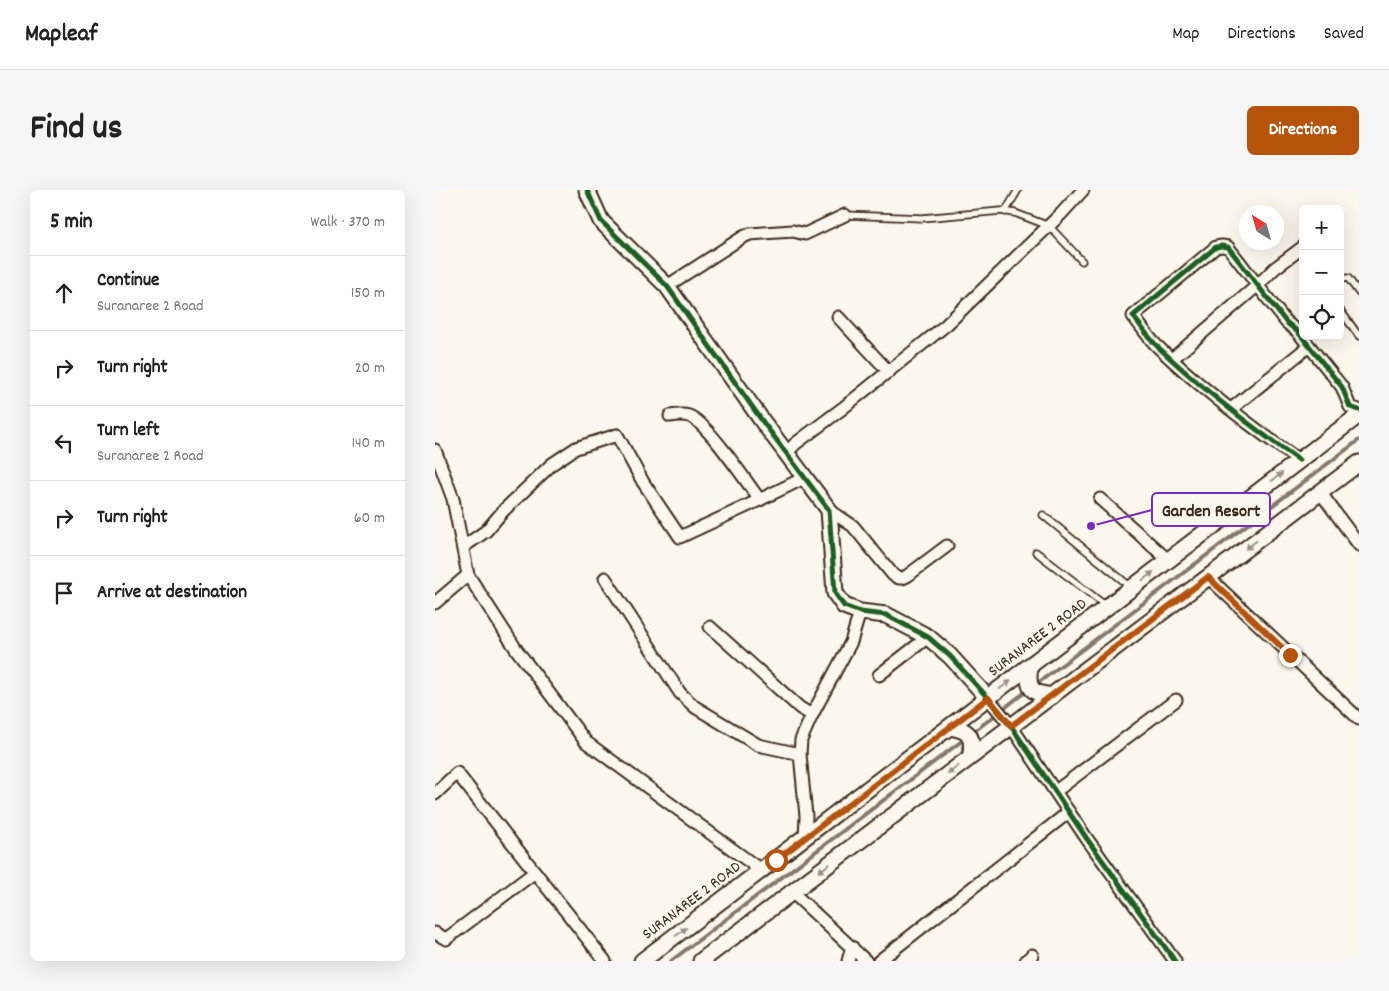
<!DOCTYPE html>
<html lang="en">
<head>
<meta charset="utf-8">
<style>
	:root { --surface:#fff; --page:#f6f6f6; --text:#222; --muted:#767676; --line:#e0e0e0; --accent:#b45309 }
	body { margin:0; font-family:Dekko,sans-serif; background:var(--page); color:var(--text) }
	.controls { position:absolute; right:15px; top:15px; display:grid; overflow:hidden; border-radius:8px; box-shadow:0 5px 20px #0002 }
	.controls button { width:45px; height:45px; display:grid; place-items:center; padding:0; border:0; border-bottom:1px solid var(--line); background:var(--surface); color:var(--text); font:25px sans-serif }
	.compass { position:absolute; left:804px; top:15px; width:45px; height:45px; border-radius:50%; background:var(--surface); box-shadow:0 5px 20px #0002; rotate:323deg }
	.stop { position:absolute; width:15px; height:15px; margin:-11px; border:4px solid #b45309; border-radius:50%; background:#fff }
	.stop.end { background:#b45309; border-color:#fff; box-shadow:0 1px 5px #0008 }
	.list { margin:0; padding:0; list-style:none }
	h2 { display:flex; justify-content:space-between; align-items:center; height:65px; margin:0; padding:0 20px; font-size:21px }
	h2 small { font-size:16px; font-weight:400; color:var(--muted) }
	.list li { display:grid; grid-template-columns:32px 1fr auto; gap:15px; align-items:center; box-sizing:border-box; height:75px; padding:0 20px; border-top:1px solid var(--line) }
	.list b { display:block; font-size:19px; white-space:nowrap }
	.list p { margin:0; font-size:16px; white-space:nowrap; color:var(--muted) }
	.list em { font-size:16px; font-style:normal; color:var(--muted) }
	.icon { flex:none; width:28px; height:28px; fill:none; stroke:currentColor; stroke-width:2; stroke-linecap:round; stroke-linejoin:round }
	.map { position:relative; flex:none; width:924px; height:771px; overflow:hidden; border-radius:8px }
	header { display:flex; align-items:center; gap:30px; box-sizing:border-box; height:70px; padding:0 25px; background:var(--surface); border-bottom:1px solid var(--line) }
	header strong { font-size:24px }
	nav { display:flex; gap:28px; margin-inline-start:auto; font-size:18px }
	.intro { display:flex; align-items:center; justify-content:space-between; box-sizing:border-box; height:120px; padding:0 30px }
	h1 { margin:0; font-size:35px }
	.button { padding:12px 22px; border-radius:8px; background:var(--accent); color:#fff; font-size:18px; font-weight:700 }
	main { display:flex; gap:30px; padding:0 30px }
	aside { flex:1; background:var(--surface); border-radius:8px; box-shadow:0 5px 20px #0002 }
	.map>svg:first-child { display:block }
	.lines { fill:none; stroke-linecap:round; stroke-linejoin:round }
	.stream { stroke:#85796d; stroke-width:4 }
	.lane-casing { stroke:#3b2a1e; stroke-width:9 }
	.street-casing { stroke:#3b2a1e; stroke-width:15 }
	.secondary-casing { stroke:#3b2a1e; stroke-width:19 }
	.lane { stroke:#fbf7ec; stroke-width:5.5 }
	.street { stroke:#fbf7ec; stroke-width:11 }
	.secondary { stroke:#fbf7ec; stroke-width:15 }
	.cycleway-casing { stroke:#fbf7ec; stroke-width:8 }
	.cycleway { stroke:#1b5e20; stroke-width:5 }
	.oneway { fill:#9b9085 }
	.route { stroke:#b45309; stroke-width:6 }
	.labels { text-anchor:middle; dominant-baseline:central; stroke-width:4.5; stroke-linejoin:round; paint-order:stroke }
	.street-label { font-size:16px; fill:#3b2a1e; stroke:#fbf7ec }
	.leader { fill:none; stroke:#7b2cbf; stroke-width:2 }
	.callout-dot { fill:#7b2cbf; stroke:#fbf7ec; stroke-width:2 }
	.callout { fill:#fbf7ec; stroke:#7b2cbf; stroke-width:2 }
	.callout-label { font-size:18px; text-anchor:middle; font-weight:bold; fill:#3b2a1e }
</style>
</head>
<body>
<header>
<strong>Mapleaf</strong>
<nav><a>Map</a><a>Directions</a><a>Saved</a></nav>
</header>
<div class="intro"><h1>Find us</h1><a class="button">Directions</a></div>
<main>
<aside>
<h2>5 min<small>Walk · 370 m</small></h2>
<ul class="list">
<li><svg class="icon" aria-label="ahead" viewBox="0 0 24 24"><path d="M12 20V5M6 11l6-6 6 6"/></svg><div><b>Continue</b><p>Suranaree 2 Road</p></div><em>150 m</em></li>
<li><svg class="icon" aria-label="right" viewBox="0 0 24 24"><path d="M7 20v-9h11M14 6l5 5-5 5"/></svg><div><b>Turn right</b></div><em>20 m</em></li>
<li><svg class="icon" aria-label="left" viewBox="0 0 24 24"><path d="M17 20v-9H6M10 6l-5 5 5 5"/></svg><div><b>Turn left</b><p>Suranaree 2 Road</p></div><em>140 m</em></li>
<li><svg class="icon" aria-label="right" viewBox="0 0 24 24"><path d="M7 20v-9h11M14 6l5 5-5 5"/></svg><div><b>Turn right</b></div><em>60 m</em></li>
<li><svg class="icon" aria-label="arrive" viewBox="0 0 24 24"><path d="M6 21V4h12l-3 4 3 4H6"/></svg><div><b>Arrive at destination</b></div></li>
</ul>
</aside>
<div class="map">
<svg width="924" height="771" viewBox="0 0 924 771">
	<rect width="100%" height="100%" fill="#fbf7ec"/>
	<filter id="ink" filterUnits="userSpaceOnUse"><feTurbulence type="fractalNoise" baseFrequency=".02" numOctaves="2"/><feDisplacementMap in="SourceGraphic" scale="10" xChannelSelector="R" yChannelSelector="G"/><feConvolveMatrix kernelMatrix="1 2 1 2 8 2 1 2 1" color-interpolation-filters="sRGB"/></filter>
	<g filter="url(#ink)">
		<g class="lines">
			<!-- stream -->
			<g class="stream">
				<polyline points="599,496 924,250"/>
				<polyline points="537,543 593,500"/>
				<polyline points="236,771 532,547"/>
			</g>
			<defs>
				<g id="lane">
					<polyline points="570,22 583,0"/>
					<polyline points="410,25 487,28 566,21 580,23 614,36 647,71"/>
					<polyline points="905,89 913,88 924,103"/>
					<polyline points="905,120 924,146"/>
					<polyline points="608,325 697,398"/>
					<polyline points="601,362 671,416"/>
				</g>
				<g id="street">
					<polyline points="232,96 308,47 315,44 358,41 370,44 410,25"/>
					<polyline points="403,127 454,182"/>
					<polyline points="737,169 823,95 840,78 868,57"/>
					<polyline points="796,219 874,156"/>
					<path d="M235,226C241,225 248,224 254,226C272,232 312,293 325,310"/>
					<polyline points="0,260 18,309 33,385 81,459 151,552 327,681"/>
					<polyline points="352,263 360,254 408,218 511,135 626,24 648,0"/>
					<path d="M864,270C815,236 766,198 722,156C713,147 706,136 698,126L781,57L787,56L793,57L851,132L863,142L907,197L915,217L924,220"/>
					<polyline points="885,302 924,355"/>
					<polyline points="665,309 733,370"/>
					<path d="M394,320L418,336L458,385C464,389 467,389 472,386L512,356"/>
					<polyline points="28,357 51,341 69,320 117,274 141,258 182,245 208,292 245,347 312,316 371,287"/>
					<polyline points="773,387 924,529"/>
					<polyline points="170,388 245,503 260,517 323,555 365,564"/>
					<polyline points="0,413 33,385"/>
					<polyline points="275,437 365,518 377,525"/>
					<polyline points="444,485 493,447"/>
					<polyline points="553,508 576,536 652,649 740,771"/>
					<polyline points="621,601 741,510"/>
					<polyline points="0,604 22,583 170,771"/>
					<polyline points="370,647 371,626 365,564 366,550 377,525 416,452 425,422"/>
					<polyline points="357,702 431,771"/>
					<polyline points="0,743 11,749 100,682"/>
					<polyline points="413,771 417,757"/>
					<polyline points="444,771 634,622"/>
					<polyline points="591,771 597,765"/>
				</g>
				<g id="secondary">
					<polyline points="152,0 166,31 232,96 328,232 394,320 400,403 409,416 425,422 451,425 493,447 515,466 553,508"/>
					<path d="M595,476C592,498 595,503 617,506"/>
					<path d="M515,537C535,541 538,545 536,566"/>
					<polyline points="207,771 924,225"/>
					<polyline points="266,771 924,273"/>
				</g>
			</defs>
			<!-- lane casing -->
			<use href="#lane" class="lane-casing"/>
			<!-- street casing -->
			<use href="#street" class="street-casing"/>
			<!-- secondary casing -->
			<use href="#secondary" class="secondary-casing"/>
			<!-- lane -->
			<use href="#lane" class="lane"/>
			<!-- street -->
			<use href="#street" class="street"/>
			<!-- secondary -->
			<use href="#secondary" class="secondary"/>
			<defs>
				<g id="cycleway">
					<polyline points="152,0 166,31 232,96 328,232 394,320 400,403 409,416 425,422 451,425 493,447 515,466 553,508 576,536 652,649 740,771"/>
					<path d="M864,270C815,236 766,198 722,156C713,147 706,136 698,126L781,57L787,56L793,57L851,132L863,142L907,197L915,217L924,220"/>
				</g>
			</defs>
			<!-- cycleway casing -->
			<use href="#cycleway" class="cycleway-casing"/>
			<!-- cycleway -->
			<use href="#cycleway" class="cycleway"/>
		</g>
		<!-- one-way arrows -->
		<defs><path id="oneway-solid" d="M-6-.8H1V-3.2L6.5 0L1 3.2V.8H-6Z" transform="scale(1.25)"/></defs>
		<g class="oneway">
			<use href="#oneway-solid" transform="translate(842 287) rotate(-37)"/>
			<use href="#oneway-solid" transform="translate(816 355) rotate(143)"/>
			<use href="#oneway-solid" transform="translate(713 386) rotate(-38)"/>
			<use href="#oneway-solid" transform="translate(570 495) rotate(-37)"/>
			<use href="#oneway-solid" transform="translate(518 580) rotate(143)"/>
			<use href="#oneway-solid" transform="translate(389 678) rotate(143)"/>
			<use href="#oneway-solid" transform="translate(246 742) rotate(-37)"/>
		</g>
	</g>
	<g class="lines" filter="url(#ink)">
		<!-- route -->
		<polyline class="route" points="341,670 553,508 576,536 773,387 855,465"/>
	</g>
	<g class="labels">
		<!-- street labels -->
		<g class="street-label">
			<text transform="translate(603 448) rotate(-37)">SURANAREE 2 ROAD</text>
			<text transform="translate(257 711) rotate(-37)">SURANAREE 2 ROAD</text>
		</g>
	</g>
	<!-- callouts -->
	<path class="leader" d="M656 336L717 320"/>
	<circle class="callout-dot" cx="656" cy="336" r="5"/>
	<rect class="callout" x="717" y="303" width="118" height="33" rx="5"/>
	<g class="callout-label">
		<text x="776" y="326">Garden Resort</text>
	</g>
</svg>
<div class="controls">
<button>+</button>
<button>−</button>
<button><svg class="icon" aria-label="locate" viewBox="0 0 24 24"><circle cx="12" cy="12" r="6"/><path d="M12 2v4M12 18v4M2 12h4M18 12h4"/></svg></button>
</div>
<svg class="compass" viewBox="-18 -18 36 36"><path d="M0-13l5 13h-10z" fill="#e53935"/><path d="M0 13l5-13h-10z" fill="#767676"/></svg>
<div class="stop" style="left:341px;top:670px"></div>
<div class="stop end" style="left:855px;top:465px"></div>
</div>
</main>
</body>
</html>
